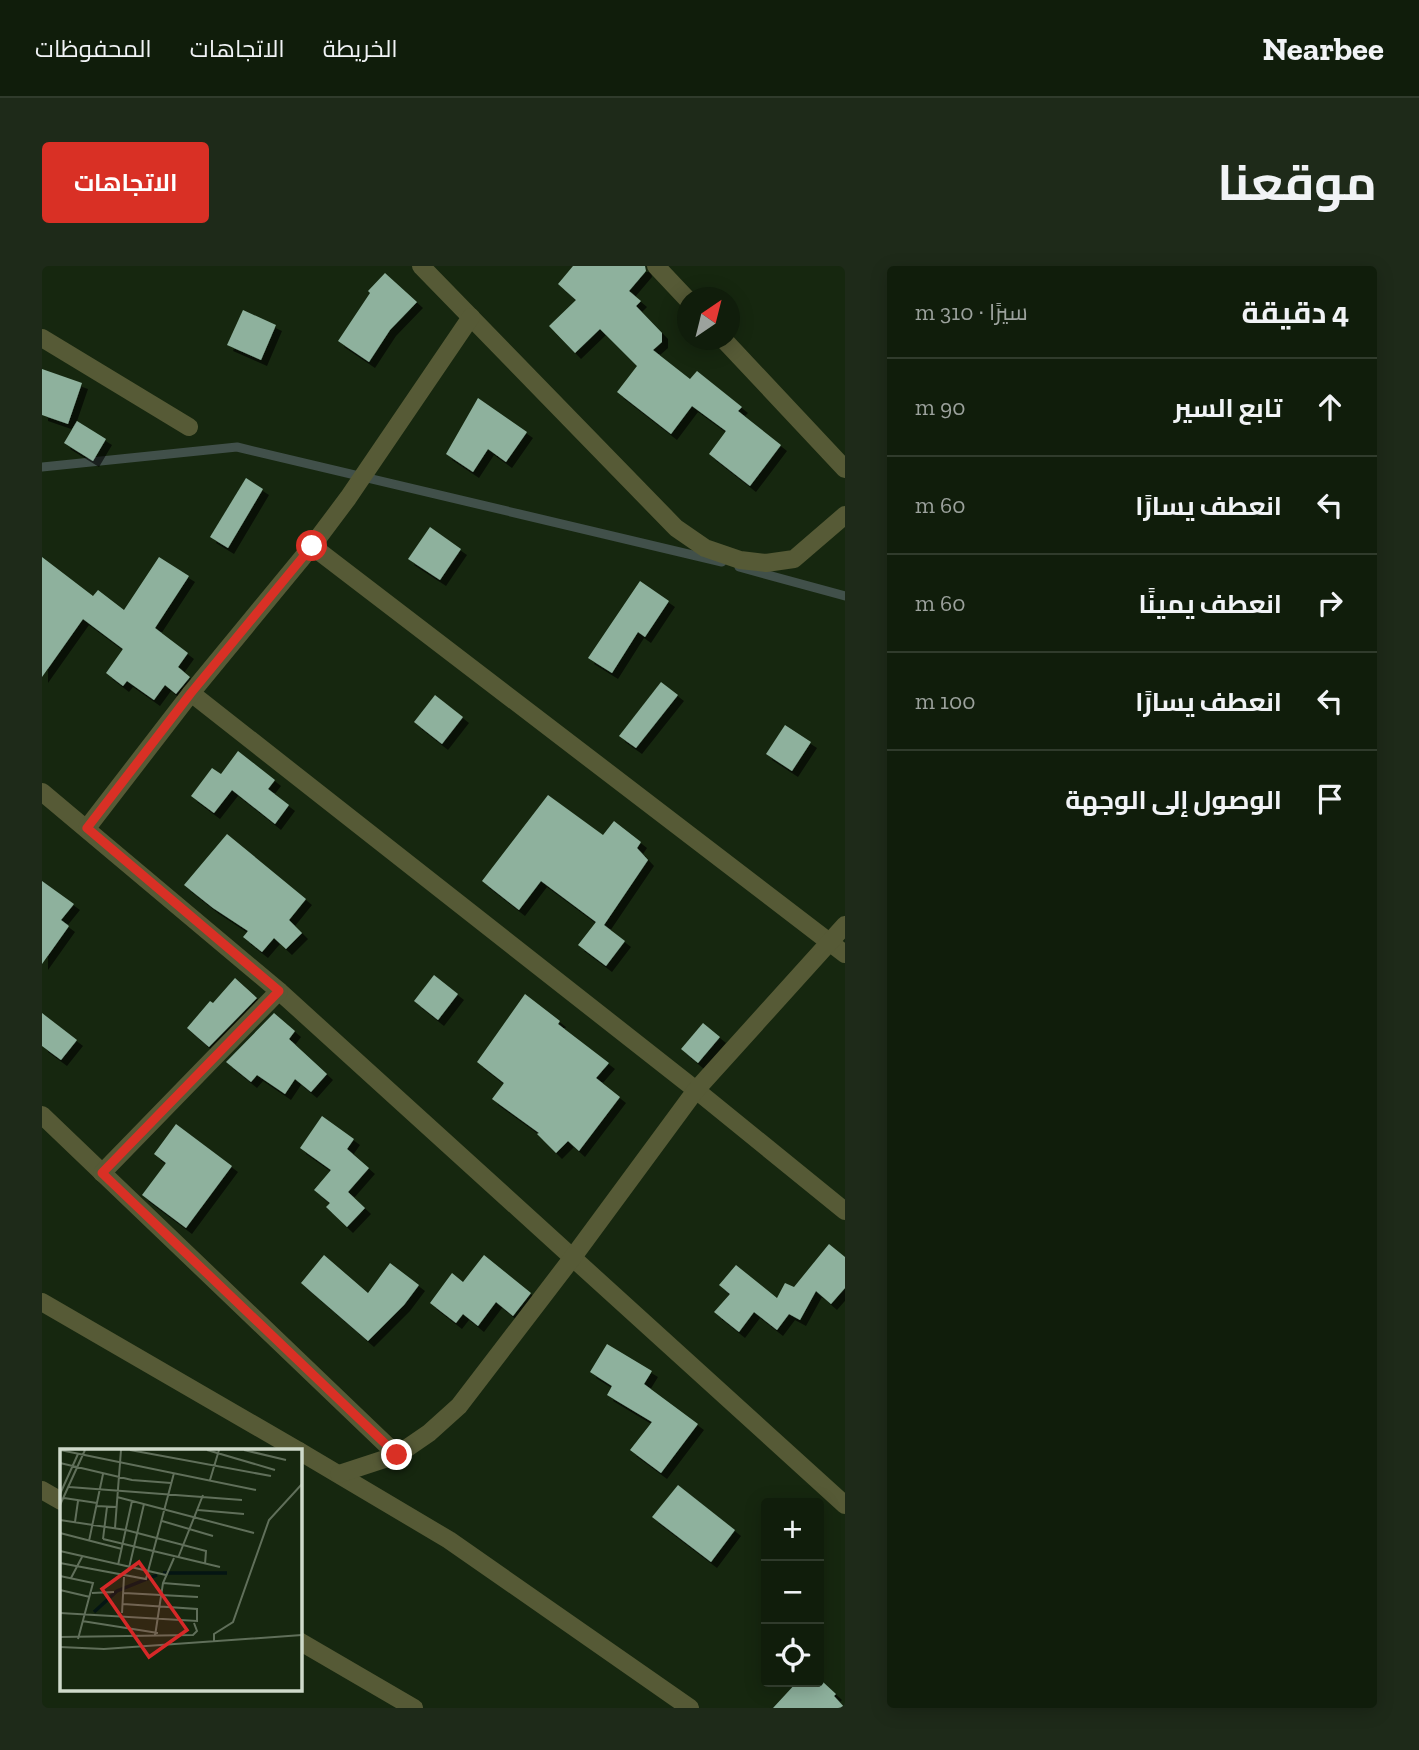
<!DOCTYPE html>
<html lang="ar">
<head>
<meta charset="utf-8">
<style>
	:root { --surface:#101d0b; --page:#1e2a19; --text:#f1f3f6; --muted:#9ca29d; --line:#303b2c; --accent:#d93025 }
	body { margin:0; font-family:"Zilla Slab",Cairo,serif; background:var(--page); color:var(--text); direction:rtl }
	.controls { position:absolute; right:21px; bottom:21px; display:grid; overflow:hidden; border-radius:7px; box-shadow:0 4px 18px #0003 }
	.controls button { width:63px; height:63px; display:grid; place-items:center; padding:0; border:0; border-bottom:2px solid var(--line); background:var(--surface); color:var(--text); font:35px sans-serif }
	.compass { position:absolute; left:635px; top:21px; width:63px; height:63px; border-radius:50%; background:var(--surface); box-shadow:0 4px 18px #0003; rotate:35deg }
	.stop { position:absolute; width:21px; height:21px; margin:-16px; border:5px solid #d93025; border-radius:50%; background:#fff }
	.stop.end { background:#d93025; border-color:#fff; box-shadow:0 2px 7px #0008 }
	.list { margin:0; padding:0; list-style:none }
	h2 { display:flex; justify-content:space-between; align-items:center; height:91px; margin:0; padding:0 28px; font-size:30px }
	h2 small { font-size:23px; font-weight:400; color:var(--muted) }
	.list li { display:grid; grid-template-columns:46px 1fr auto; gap:21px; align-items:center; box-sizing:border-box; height:98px; padding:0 28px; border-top:2px solid var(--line) }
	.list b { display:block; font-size:26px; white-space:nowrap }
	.list em { font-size:23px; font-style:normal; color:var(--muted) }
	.icon { flex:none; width:38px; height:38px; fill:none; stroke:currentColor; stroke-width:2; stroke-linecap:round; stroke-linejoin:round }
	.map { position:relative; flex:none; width:803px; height:1442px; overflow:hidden; direction:ltr; border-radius:7px }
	header { display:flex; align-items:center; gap:42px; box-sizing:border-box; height:98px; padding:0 35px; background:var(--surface); border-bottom:2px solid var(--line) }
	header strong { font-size:33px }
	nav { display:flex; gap:38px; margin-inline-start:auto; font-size:24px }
	.intro { display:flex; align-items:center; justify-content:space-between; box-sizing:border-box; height:168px; padding:0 42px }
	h1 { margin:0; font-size:49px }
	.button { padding:18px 32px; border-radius:7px; background:var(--accent); color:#fff; font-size:24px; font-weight:700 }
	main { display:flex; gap:42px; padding:0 42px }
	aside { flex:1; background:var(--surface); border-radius:7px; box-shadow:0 4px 18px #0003 }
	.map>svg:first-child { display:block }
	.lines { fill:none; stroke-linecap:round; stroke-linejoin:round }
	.stream { stroke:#41504a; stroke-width:9 }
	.building { fill:#8eb19d; filter:url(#shadow) }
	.minor { stroke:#565a36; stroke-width:18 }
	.tertiary { stroke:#565a36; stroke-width:18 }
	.route { stroke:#d93025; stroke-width:9 }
	.inset-river { fill:none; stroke:#041513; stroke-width:3.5 }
	.inset-road { fill:none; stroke:#606f5a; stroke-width:2 }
	.view { fill:#d62828; fill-opacity:0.15; stroke:#d62828; stroke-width:3.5 }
	.inset-edge { fill:none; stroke:#cfdacb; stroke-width:3.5 }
</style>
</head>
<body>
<header>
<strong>Nearbee</strong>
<nav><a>الخريطة</a><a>الاتجاهات</a><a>المحفوظات</a></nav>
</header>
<div class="intro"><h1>موقعنا</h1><a class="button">الاتجاهات</a></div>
<main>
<aside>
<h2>4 دقيقة<small>سيرًا · 310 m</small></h2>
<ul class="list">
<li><svg class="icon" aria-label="ahead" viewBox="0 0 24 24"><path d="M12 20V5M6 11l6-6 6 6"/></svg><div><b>تابع السير</b></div><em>90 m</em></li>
<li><svg class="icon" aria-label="left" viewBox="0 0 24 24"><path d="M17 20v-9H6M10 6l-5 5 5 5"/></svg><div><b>انعطف يسارًا</b></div><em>60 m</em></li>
<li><svg class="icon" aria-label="right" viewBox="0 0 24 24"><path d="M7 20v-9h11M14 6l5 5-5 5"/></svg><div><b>انعطف يمينًا</b></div><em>60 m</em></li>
<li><svg class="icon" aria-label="left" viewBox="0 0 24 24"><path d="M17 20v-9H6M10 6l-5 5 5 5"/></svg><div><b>انعطف يسارًا</b></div><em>100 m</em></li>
<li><svg class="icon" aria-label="arrive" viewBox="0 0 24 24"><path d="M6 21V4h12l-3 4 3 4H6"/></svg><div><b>الوصول إلى الوجهة</b></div></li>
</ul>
</aside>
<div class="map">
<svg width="803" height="1442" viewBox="0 0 803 1442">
	<defs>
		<filter id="shadow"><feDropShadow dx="6" dy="6" stdDeviation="0" flood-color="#0009"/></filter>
	</defs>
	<rect width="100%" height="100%" fill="#16270f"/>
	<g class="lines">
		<!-- stream -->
		<g class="stream">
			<polyline points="0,201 195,181 680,296"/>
			<polyline points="697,301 803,330"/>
		</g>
	</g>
	<!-- building -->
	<g class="building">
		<polygon points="531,0 603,0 604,5 587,25 599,35 594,40 620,67 620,76 611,84 648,113 655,105 700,141 696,145 739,179 708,220 667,188 684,165 650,140 629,168 575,126 595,100 558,63 533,87 507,60 534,34 516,18"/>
		<polygon points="343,7 375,36 348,64 327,96 296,75 328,27 326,25"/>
		<polygon points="201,44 234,59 219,94 185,79"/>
		<polygon points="0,103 40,117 26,158 0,149"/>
		<polygon points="436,132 485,166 464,196 446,183 431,206 404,188"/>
		<polygon points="35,155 64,173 51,195 22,177"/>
		<polygon points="204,212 221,223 186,282 168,271"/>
		<polygon points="388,261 419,283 398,314 366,293"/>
		<polygon points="0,291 51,330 56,324 82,344 117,291 147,310 113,362 146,387 136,401 148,411 134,428 123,419 112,434 85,415 81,420 64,407 81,383 41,353 0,411"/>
		<polygon points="598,315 627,335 603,371 596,366 570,407 546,392"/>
		<polygon points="619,416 636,429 594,482 577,470"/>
		<polygon points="393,429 421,451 400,478 372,456"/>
		<polygon points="743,459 769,476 750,505 724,488"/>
		<polygon points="196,485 233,514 226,523 247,539 233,558 190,524 172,547 149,530 170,502 179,508"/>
		<polygon points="506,529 561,569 572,555 599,576 595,582 606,594 562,659 583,675 564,700 536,679 554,656 499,615 477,644 440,615"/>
		<polygon points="185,568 264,633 247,654 260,667 244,683 232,672 220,686 201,671 206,665 171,642 142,619"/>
		<polygon points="0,615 32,638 19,654 27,660 0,698"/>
		<polygon points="392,709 416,728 396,754 372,735"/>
		<polygon points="193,712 215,732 167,781 145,762 168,735 171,737"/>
		<polygon points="483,728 518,755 516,758 567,797 554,812 578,831 537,885 526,875 514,887 495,868 497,867 450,833 462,817 435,796"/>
		<polygon points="0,747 35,774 19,794 0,780"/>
		<polygon points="232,747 253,765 247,773 285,808 269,826 253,813 243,828 215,809 209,816 184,796"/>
		<polygon points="661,757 678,771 656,797 639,783"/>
		<polygon points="280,850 312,873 305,883 327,902 306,926 323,942 305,961 284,941 288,937 272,924 289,904 258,882"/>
		<polygon points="134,858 190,900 144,962 100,929 124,897 112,888"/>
		<polygon points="787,978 803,991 803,1022 789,1038 774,1025 758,1054 747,1048 735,1064 712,1046 697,1066 672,1046 688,1028 677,1019 694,999 735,1032 743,1017 752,1021"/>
		<polygon points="282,989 326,1027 348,997 377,1019 362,1039 326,1075 259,1017"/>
		<polygon points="442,989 489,1027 471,1050 454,1036 436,1060 421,1048 414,1057 388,1037 410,1007 421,1016"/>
		<polygon points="565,1078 610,1105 602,1118 656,1158 619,1207 588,1184 610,1156 565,1129 570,1120 548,1106"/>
		<polygon points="636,1219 693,1264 669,1296 610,1251"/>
		<polygon points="755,1416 781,1416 794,1428 792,1430 803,1442 731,1442"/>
	</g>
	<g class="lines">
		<!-- minor -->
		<g class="minor">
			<polyline points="379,0 634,262 663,282 698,294 724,297 752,293 803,249"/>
			<polyline points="614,0 646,34"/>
			<polyline points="0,72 147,161"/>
			<polyline points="682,74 803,203"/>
			<polyline points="270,280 803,688"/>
			<polyline points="149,427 654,824 803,945"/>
			<polyline points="0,526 237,725 803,1239"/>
			<polyline points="45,562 149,427 270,280 306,232 429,51"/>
			<polyline points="0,849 355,1189"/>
			<polyline points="60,907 237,725"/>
			<polyline points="0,1036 257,1185"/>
			<polyline points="257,1185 407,1274 648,1442"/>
			<polyline points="297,1208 355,1189 387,1167 417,1140 531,991 654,824 803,659"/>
		</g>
		<!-- tertiary -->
		<g class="tertiary">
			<polyline points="0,1224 19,1235"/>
			<polyline points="257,1375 372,1442"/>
		</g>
	</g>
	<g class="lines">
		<!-- route -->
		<polyline class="route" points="270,280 149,427 45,562 237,725 60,907 355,1189"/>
	</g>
	<!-- overview -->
	<g transform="translate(18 1183)">
		<rect width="242" height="242" fill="#16270f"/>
		<path class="inset-river" d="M103,124H167M34,163L57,142L97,126"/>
		<path class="inset-road" d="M0,1L196,41M70,1L211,27M147,1L215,21M184,1L226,11M0,14L72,31L111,34M150,31L159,1M9,38L182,51M0,45L18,5M57,48L194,84M4,49L37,54M0,56L25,1M36,57L57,58M138,61L184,65M0,71L66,81L146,102L145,115M102,72L153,87M15,73L18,52M55,79L61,1M0,84L62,100M43,90L160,118M43,90L47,58M29,92L43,25M0,102L106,126M118,109L143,46M0,114L86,130L114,24M58,116L72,52M69,119L84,55M0,127L33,134L18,190M11,129L22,108M103,134L140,137M0,141L30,148M32,144L54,143M64,144L138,148M0,164L137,172V160L63,155M62,164L64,128M22,172L98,184M95,187L103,134L114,109M0,188L133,186L137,182L134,174M154,192V185L173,173L209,71L242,35M0,198L44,200L242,186"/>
		<path class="view" d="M79,113L127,181L89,208L42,140Z"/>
		<rect width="242" height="242" class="inset-edge"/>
	</g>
</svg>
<div class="controls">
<button>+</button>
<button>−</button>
<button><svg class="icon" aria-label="locate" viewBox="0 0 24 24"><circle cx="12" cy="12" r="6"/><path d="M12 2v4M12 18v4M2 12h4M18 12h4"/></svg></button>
</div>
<svg class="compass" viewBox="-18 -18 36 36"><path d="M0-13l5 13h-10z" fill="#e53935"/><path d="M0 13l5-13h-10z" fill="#9ca29d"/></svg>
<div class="stop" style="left:270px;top:280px"></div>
<div class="stop end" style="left:355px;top:1189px"></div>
</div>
</main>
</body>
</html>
